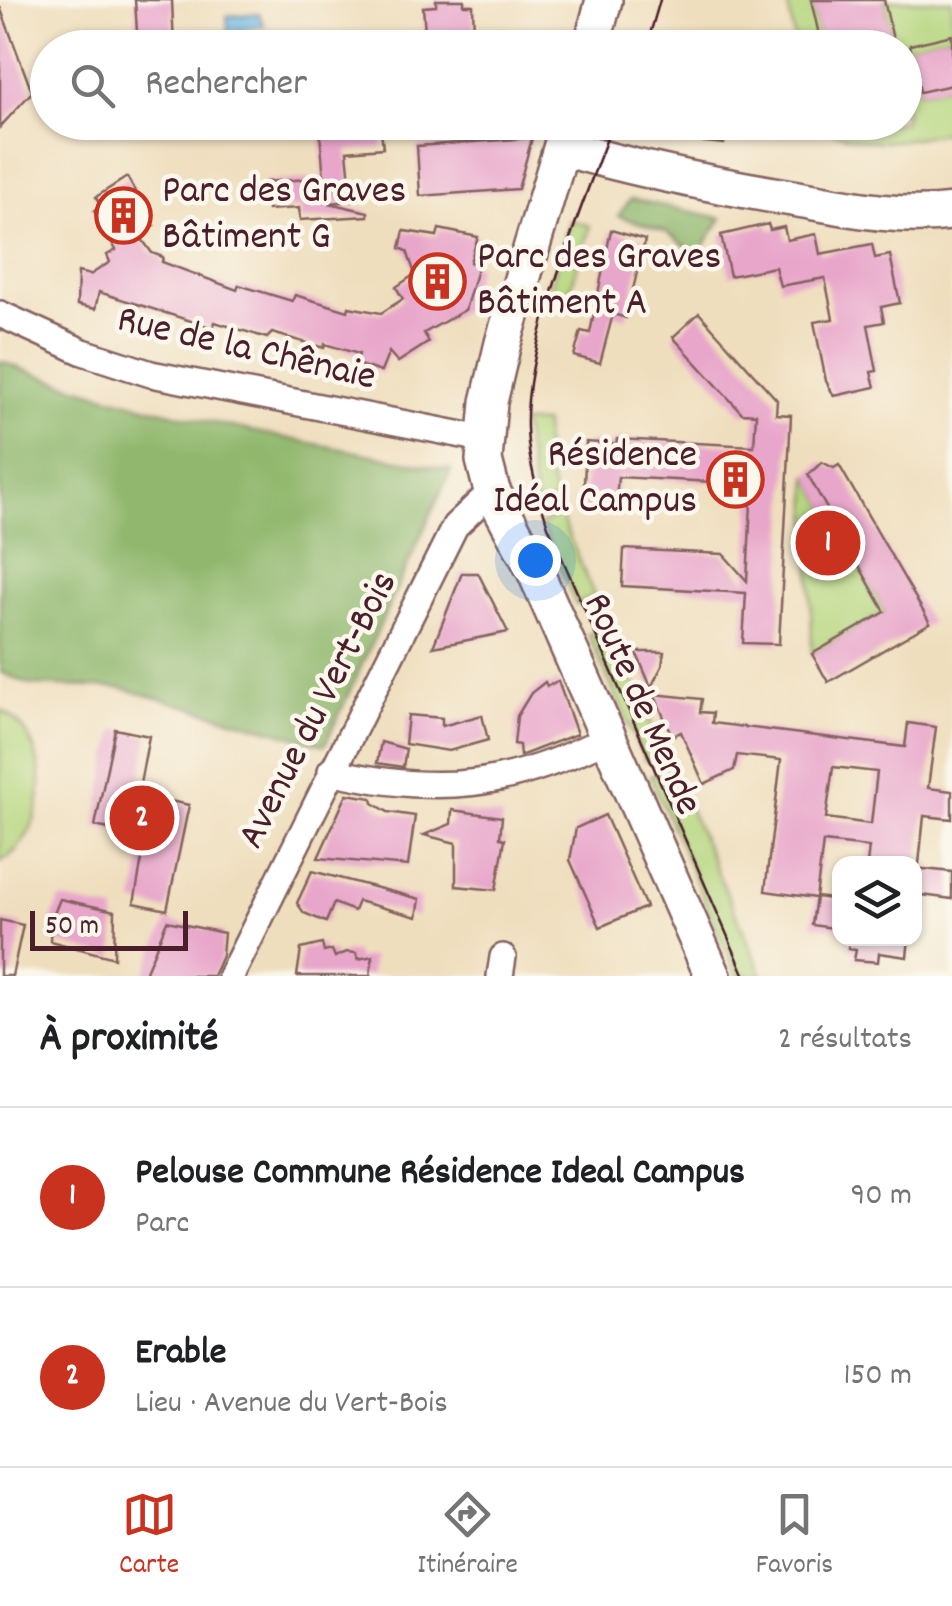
<!DOCTYPE html>
<html lang="fr">
<head>
<meta charset="utf-8">
<style>
	:root { --surface:#fff; --page:#f2f2f2; --text:#202124; --muted:#757577; --line:#e0e0e0; --accent:#c8321e }
	body { margin:0; font-family:Dekko,sans-serif; background:var(--page); color:var(--text) }
	.controls { position:absolute; right:30px; bottom:30px; display:grid; overflow:hidden; border-radius:20px; box-shadow:0 2px 8px #0004 }
	.controls button { width:90px; height:90px; display:grid; place-items:center; padding:0; border:0; border-bottom:2px solid var(--line); background:var(--surface); color:var(--text); font:50px sans-serif }
	.scale { position:absolute; left:30px; bottom:25px; width:158px; box-sizing:border-box; padding-left:10px; border:5px solid #4a1f2b; border-top:0; font-size:28px; line-height:35px; white-space:nowrap; color:#4a1f2b; -webkit-text-stroke:8px #fbf7ec; paint-order:stroke }
	.you { position:absolute; left:535px; top:560px; width:35px; height:35px; margin:-25px; border:8px solid #fff; border-radius:50%; background:#1a73e8; box-shadow:0 0 0 15px #1a73e833 }
	.badge { display:grid; place-items:center; width:65px; height:65px; border-radius:50%; background:var(--accent); color:#fff; font-size:32px; font-weight:700 }
	.pin { position:absolute; translate:-50% -50%; border:5px solid #fff; box-shadow:0 2px 10px #0006 }
	.list { margin:0; padding:0; list-style:none }
	h2 { display:flex; justify-content:space-between; align-items:center; height:130px; margin:0; padding:0 40px; font-size:42px }
	h2 small { font-size:32px; font-weight:400; color:var(--muted) }
	.list li { display:grid; grid-template-columns:65px 1fr auto; gap:30px; align-items:center; box-sizing:border-box; height:180px; padding:0 40px; border-top:2px solid var(--line) }
	.list b { display:block; font-size:38px; white-space:nowrap }
	.list p { margin:0; font-size:32px; white-space:nowrap; color:var(--muted) }
	.list em { font-size:32px; font-style:normal; color:var(--muted) }
	.icon { flex:none; width:55px; height:55px; fill:none; stroke:currentColor; stroke-width:2; stroke-linecap:round; stroke-linejoin:round }
	.map { position:relative; flex:none; width:952px; height:976px; overflow:hidden }
	.search { position:absolute; background:var(--surface); box-shadow:0 2px 8px #0004; left:30px; right:30px; top:30px; height:110px; display:flex; align-items:center; gap:25px; box-sizing:border-box; padding:0 35px; border-radius:55px; color:var(--muted); font-size:38px }
	.sheet { height:490px; background:var(--surface) }
	nav { display:flex; justify-content:space-around; align-items:center; box-sizing:border-box; height:140px; border-top:2px solid var(--line); background:var(--surface); font-size:28px; color:var(--muted) }
	nav a { display:grid; justify-items:center; gap:5px }
	nav .on { color:var(--accent) }
	.map>svg:first-child { display:block }
	.green { fill:#b5d67e; stroke:#807a54; stroke-width:2.5 }
	.forest { fill:#90b76d; stroke:#6d6b4c; stroke-width:2.5 }
	.water { fill:#63b4de; stroke:#566a84; stroke-width:2.5 }
	.building { fill:#e8a6ca; fill-rule:evenodd }
	.lines { fill:none; stroke-linecap:round; stroke-linejoin:round }
	.street-casing { stroke:#84625e; stroke-width:30 }
	.secondary-casing { stroke:#84625e; stroke-width:40 }
	.street { stroke:#fff; stroke-width:25 }
	.secondary { stroke:#fff; stroke-width:35 }
	.tram { stroke:#4a1f2b; stroke-width:2.5 }
	.labels { text-anchor:middle; dominant-baseline:central; stroke-width:9; stroke-linejoin:round; paint-order:stroke }
	.poi-label { font-size:40px; fill:#4a1f2b; stroke:#fbf7ec; text-anchor:start }
	.street-label { font-size:40px; fill:#4a1f2b; stroke:#fbf7ec }
</style>
</head>
<body>
<div class="map">
<svg width="952" height="976" viewBox="0 0 952 976">
	<rect width="100%" height="100%" fill="#fbf7ec"/>
	<filter id="ink" filterUnits="userSpaceOnUse"><feTurbulence type="fractalNoise" baseFrequency=".01" numOctaves="2"/><feDisplacementMap in="SourceGraphic" scale="20" xChannelSelector="R" yChannelSelector="G"/><feConvolveMatrix kernelMatrix="1 2 1 2 8 2 1 2 1" color-interpolation-filters="sRGB"/></filter>
	<filter id="wash" filterUnits="userSpaceOnUse"><feTurbulence type="fractalNoise" baseFrequency=".0048" numOctaves="4" result="noise"/><feDisplacementMap in="SourceGraphic" scale="40" xChannelSelector="R" yChannelSelector="G"/><feGaussianBlur stdDeviation="2.25" result="paint"/><feColorMatrix in="noise" values="0 0 0 0 0 0 0 0 0 0 0 0 0 0 0 0 0 1.4 0 .05"/><feComposite in="paint" operator="in"/></filter>
	<g filter="url(#wash)">
		<rect width="100%" height="100%" fill="#efdebd"/>
		<!-- green -->
		<g class="green">
			<polygon points="787,0 811,0 822,47 796,47"/>
			<path d="M884,0H952V35L910,45L920,92L952,85V131C896,141 867,152 816,123L904,122V48L895,47Z"/>
			<polygon points="570,220 590,226 566,303 547,298"/>
			<polygon points="522,423 544,423 545,456 555,500 537,507"/>
			<polygon points="808,475 885,612 812,654"/>
			<polygon points="560,515 594,595 576,605 541,524"/>
			<polygon points="609,627 664,752 645,761 588,634"/>
			<path d="M0,710C55,736 52,835 0,862Z"/>
			<polygon points="671,767 763,976 738,976 650,776"/>
		</g>
		<!-- forest -->
		<g class="forest">
			<polygon points="631,199 722,218 698,255 666,232 618,216"/>
			<path d="M0,361C142,415 302,441 451,470L325,745L121,688L31,685L0,672Z"/>
		</g>
		<!-- water -->
		<polygon class="water" points="259,13 264,26 228,31 227,16"/>
		<g id="blocks">
			<!-- building -->
			<g class="building">
				<polygon points="135,0 172,0 174,48 138,48"/>
				<polygon points="436,0 464,0 464,5 473,5 474,36 446,38 445,31 425,32 423,7 436,6"/>
				<polygon points="811,0 884,0 895,48 822,48"/>
				<polygon points="0,7 32,92 0,127"/>
				<polygon points="952,35 952,85 920,92 910,45"/>
				<polygon points="319,122 380,122 383,148 347,151 352,201 329,203 368,212 368,216 300,220 299,208 268,210 265,182 324,178"/>
				<polygon points="706,123 727,125 724,144 703,142"/>
				<polygon points="532,138 518,189 420,196 417,146"/>
				<polygon points="127,177 154,225 139,235 152,253 163,257 162,262 237,290 239,285 292,301 295,295 348,311 349,307 381,313 403,299 396,287 415,274 407,251 400,248 404,231 437,236 439,229 478,237 470,262 478,266 465,310 424,333 429,342 398,362 389,352 381,372 356,364 359,354 325,344 324,348 272,333 267,338 215,322 213,328 99,292 95,309 77,305 78,272 90,275 110,262 107,255 116,250 94,211 101,207 96,197"/>
				<polygon points="768,224 770,230 784,227 787,240 816,234 820,254 872,244 875,258 890,255 900,303 881,307 884,322 868,325 877,371 871,372 875,387 834,396 826,381 814,322 833,319 825,278 780,286 775,267 730,276 721,235"/>
				<polygon points="611,230 645,240 626,318 613,314 600,363 574,356 581,331 590,333"/>
				<polygon points="699,313 777,400 776,414 791,415 779,644 743,643 746,593 622,586 624,549 723,554 747,581 752,484 618,477 615,510 583,507 586,442 616,444 617,439 754,446 756,414 742,413 673,337"/>
				<polygon points="822,462 834,468 839,465 930,623 828,682 812,654 885,612 808,475"/>
				<polygon points="462,573 478,573 508,632 433,647"/>
				<polygon points="636,652 664,652 662,666 651,687"/>
				<polygon points="558,681 577,734 520,756 519,745 514,744 517,716 531,693 545,682 547,686"/>
				<path d="M654,694L702,699L700,712L713,713L712,723L905,747L908,723L936,727L928,788L952,791V819L924,816L919,864H867L869,847L823,842L816,898L765,891L781,760L737,755L734,770L704,784L681,732L672,736ZM833,767L877,772L871,824L826,818Z"/>
				<polygon points="408,715 442,718 442,726 482,715 488,740 449,751 405,744"/>
				<polygon points="115,729 149,736 138,794 189,805 167,910 134,903 146,837 95,826"/>
				<polygon points="381,742 406,749 403,767 377,763"/>
				<polygon points="347,794 372,798 373,803 388,812 415,816 408,866 318,858"/>
				<polygon points="452,810 502,817 500,838 505,839 496,890 456,886 456,843 424,835 451,824"/>
				<polygon points="605,815 646,907 600,927 570,860 576,828"/>
				<polygon points="914,868 952,872 952,899 914,894"/>
				<polygon points="312,871 420,899 417,917 358,901 354,911 334,903 326,922 304,913 297,903"/>
				<polygon points="816,897 840,900 840,929 812,925"/>
				<polygon points="60,899 115,911 114,958 50,941 51,921"/>
				<polygon points="0,920 23,925 12,976 0,976"/>
				<polygon points="167,921 224,933 222,956 213,976 144,976"/>
				<polygon points="849,938 909,938 907,957 879,953 878,962 854,960 856,950 848,949"/>
				<polygon points="322,944 324,952 332,950 335,957 347,952 356,953 358,959 373,956 370,976 297,976 301,949"/>
			</g>
		</g>
	</g>
	<g filter="url(#ink)">
		<use href="#blocks" fill-opacity="0" stroke="#84625e" stroke-width="2.5"/>
		<g class="lines">
			<defs>
				<g id="street">
					<polyline points="0,314 83,352 151,374 483,439"/>
					<path d="M331,771C437,796 509,788 607,738"/>
					<polyline points="231,976 455,526 492,491"/>
					<polyline points="500,976 503,957"/>
				</g>
				<g id="secondary">
					<polyline points="591,48 604,0"/>
					<polyline points="569,122 503,343 489,402 484,460 492,491 535,571 713,976"/>
					<path d="M563,148C640,170 718,186 798,199C849,208 900,219 952,212"/>
				</g>
			</defs>
			<!-- street casing -->
			<use href="#street" class="street-casing"/>
			<!-- secondary casing -->
			<use href="#secondary" class="secondary-casing"/>
			<!-- street -->
			<use href="#street" class="street"/>
			<!-- secondary -->
			<use href="#secondary" class="secondary"/>
			<!-- tram -->
			<g class="tram">
				<polyline points="646,48 660,0"/>
				<path d="M613,122C583,205 524,343 527,428C528,462 538,494 548,526L745,976"/>
			</g>
		</g>
	</g>
	<!-- icons -->
	<defs>
		<symbol id="building-ring" viewBox="-11 -11 22 22"><circle r="9.5" fill="#fbf7ec" stroke="#c8321e" stroke-width="1.5"/><path d="M-4-6H4V6H1V3H-1V6H-4ZM-2.5-4.3h1.7v1.8h-1.7ZM.8-4.3h1.7v1.8H.8ZM-2.5-1h1.7V.8h-1.7ZM.8-1h1.7V.8H.8Z" fill="#c8321e"/></symbol>
	</defs>
	<g fill-rule="evenodd">
		<use href="#building-ring" x="92" y="184" width="63" height="63"/>
		<use href="#building-ring" x="406" y="250" width="63" height="63"/>
		<use href="#building-ring" x="704" y="448" width="63" height="63"/>
	</g>
	<g class="labels">
		<!-- poi labels -->
		<g class="poi-label">
			<text x="162" y="193">Parc des Graves<tspan x="162" dy="46">Bâtiment G</tspan></text>
			<text x="477" y="259">Parc des Graves<tspan x="477" dy="46">Bâtiment A</tspan></text>
			<text x="697" y="457" text-anchor="end">Résidence<tspan x="697" dy="46">Idéal Campus</tspan></text>
		</g>
		<!-- street labels -->
		<g class="street-label">
			<text transform="translate(246 351) rotate(13)">Rue de la Chênaie</text>
			<text transform="translate(640 705) rotate(66)">Route de Mende</text>
			<text transform="translate(320 711) rotate(-63)">Avenue du Vert-Bois</text>
		</g>
	</g>
</svg>
<div class="controls">
<button><svg class="icon" aria-label="layers" viewBox="0 0 24 24"><path d="M12 4l9 5-9 5-9-5zM3 14l9 5 9-5"/></svg></button>
</div>
<div class="scale">50 m</div>
<div class="you"></div>
<div class="pin badge" style="left:828px;top:543px">1</div>
<div class="pin badge" style="left:142px;top:818px">2</div>
<div class="search"><svg class="icon" aria-label="search" viewBox="0 0 24 24"><circle cx="10" cy="10" r="6"/><path d="M15 15l6 6"/></svg>Rechercher</div>
</div>
<section class="sheet">
<h2>À proximité<small>2 résultats</small></h2>
<ul class="list">
<li><span class="badge">1</span><div><b>Pelouse Commune Résidence Ideal Campus</b><p>Parc</p></div><em>90 m</em></li>
<li><span class="badge">2</span><div><b>Erable</b><p>Lieu · Avenue du Vert-Bois</p></div><em>150 m</em></li>
</ul>
</section>
<nav>
<a class="on"><svg class="icon" aria-label="map" viewBox="0 0 24 24"><path d="M3 6l6-2 6 2 6-2v14l-6 2-6-2-6 2zM9 4v14M15 6v14"/></svg>Carte</a>
<a><svg class="icon" aria-label="directions" viewBox="0 0 24 24"><path d="M12 3l9 9-9 9-9-9zM9 14v-3h6M13 9l2 2-2 2"/></svg>Itinéraire</a>
<a><svg class="icon" aria-label="saved" viewBox="0 0 24 24"><path d="M7 4h10v16l-5-4-5 4z"/></svg>Favoris</a>
</nav>
</body>
</html>
